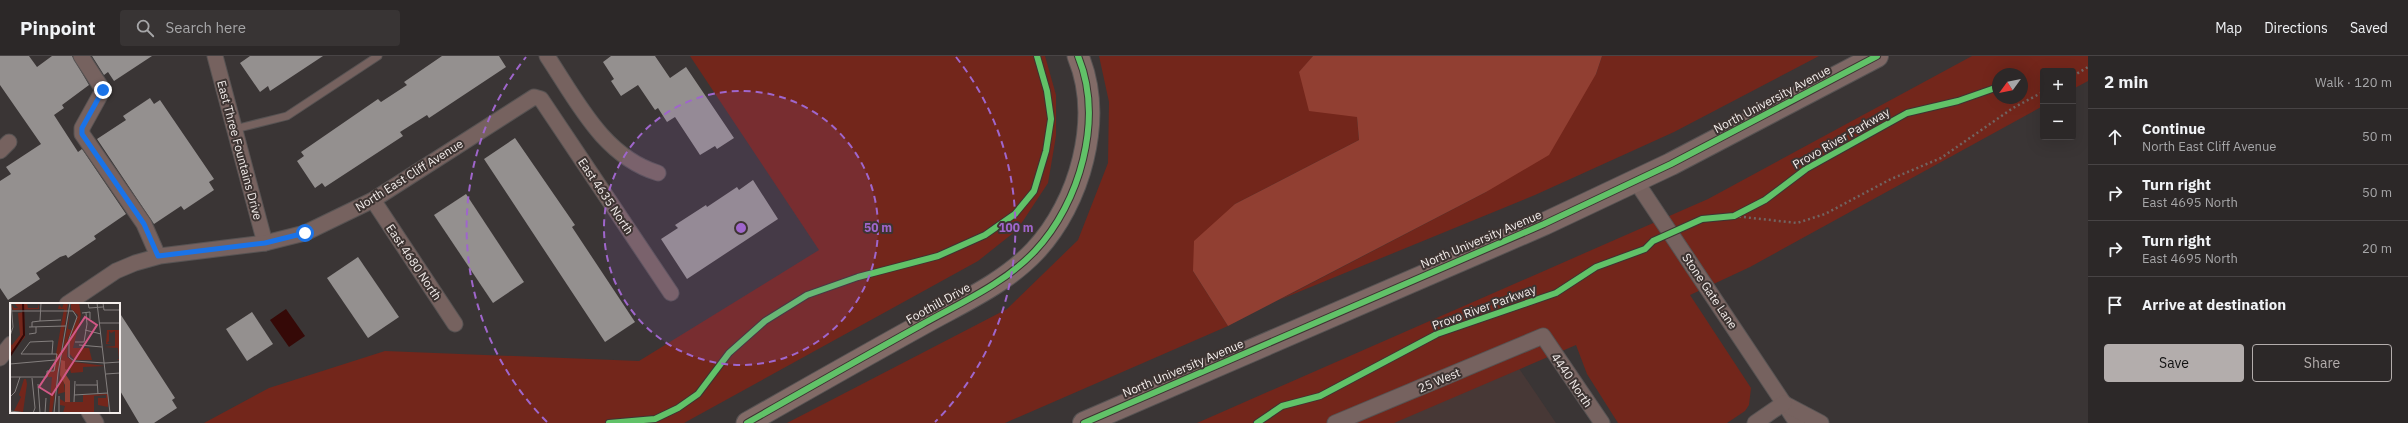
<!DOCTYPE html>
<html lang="en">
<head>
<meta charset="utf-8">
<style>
	:root { --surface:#2c2828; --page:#383434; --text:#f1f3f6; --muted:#a6a6a8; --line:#484445; --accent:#b3adac }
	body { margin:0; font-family:"IBM Plex Sans",sans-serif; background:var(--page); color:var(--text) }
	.controls { position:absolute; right:12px; top:12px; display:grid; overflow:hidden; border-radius:4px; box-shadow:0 4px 16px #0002 }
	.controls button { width:36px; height:36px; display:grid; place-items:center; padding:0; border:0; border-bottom:1px solid var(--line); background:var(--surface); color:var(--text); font:20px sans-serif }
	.compass { position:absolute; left:1992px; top:12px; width:36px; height:36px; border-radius:50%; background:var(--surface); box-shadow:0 4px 16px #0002; rotate:237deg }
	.stop { position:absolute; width:12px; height:12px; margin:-9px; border:3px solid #1a73e8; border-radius:50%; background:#fff }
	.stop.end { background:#1a73e8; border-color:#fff; box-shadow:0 1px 4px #0008 }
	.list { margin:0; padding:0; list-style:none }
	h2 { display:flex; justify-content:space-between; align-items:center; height:52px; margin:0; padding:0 16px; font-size:17px }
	h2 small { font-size:13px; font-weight:400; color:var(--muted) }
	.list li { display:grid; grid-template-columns:26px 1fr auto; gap:12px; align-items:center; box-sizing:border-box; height:56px; padding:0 16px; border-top:1px solid var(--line) }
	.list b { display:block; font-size:15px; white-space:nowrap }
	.list p { margin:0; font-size:13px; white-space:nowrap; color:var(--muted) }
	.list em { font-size:13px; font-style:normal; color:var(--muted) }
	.actions { display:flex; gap:8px; padding:12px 16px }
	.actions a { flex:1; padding:9px 0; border:1px solid var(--accent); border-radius:4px; text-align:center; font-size:14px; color:var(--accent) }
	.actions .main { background:var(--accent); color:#111 }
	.icon { flex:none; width:22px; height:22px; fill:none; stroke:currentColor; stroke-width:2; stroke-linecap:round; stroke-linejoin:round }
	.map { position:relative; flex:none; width:2088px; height:367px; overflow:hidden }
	header { display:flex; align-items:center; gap:24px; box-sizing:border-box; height:56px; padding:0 20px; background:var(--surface); border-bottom:1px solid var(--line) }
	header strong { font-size:19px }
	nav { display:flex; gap:22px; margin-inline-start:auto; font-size:14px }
	.search { width:280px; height:36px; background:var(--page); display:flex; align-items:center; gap:10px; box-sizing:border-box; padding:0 14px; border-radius:4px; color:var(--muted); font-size:15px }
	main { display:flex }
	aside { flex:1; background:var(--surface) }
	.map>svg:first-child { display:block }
	.built { fill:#473836 }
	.green { fill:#73261b; fill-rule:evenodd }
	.forest { fill:#913f32 }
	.water { fill:#350907 }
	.building { fill:#94908f }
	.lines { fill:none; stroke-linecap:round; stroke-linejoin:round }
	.service-casing { stroke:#575353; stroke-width:9 }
	.minor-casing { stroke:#575353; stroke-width:17 }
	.secondary-casing { stroke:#575353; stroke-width:23 }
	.trunk-casing { stroke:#575353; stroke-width:24 }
	.path { stroke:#716562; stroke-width:2.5; stroke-dasharray:2 3; stroke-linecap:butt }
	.service { stroke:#76625f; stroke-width:7 }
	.minor { stroke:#76625f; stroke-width:15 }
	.secondary { stroke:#826b67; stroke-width:21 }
	.trunk { stroke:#7e6865; stroke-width:22 }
	.cycleway-casing { stroke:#3d3432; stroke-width:8 }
	.cycleway { stroke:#61c268; stroke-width:6 }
	.route { stroke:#1a73e8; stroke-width:5 }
	.ring { fill:none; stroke:#9f66cc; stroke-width:2; stroke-dasharray:7 5 }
	.labels { text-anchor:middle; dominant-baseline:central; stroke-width:4; stroke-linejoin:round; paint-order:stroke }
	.street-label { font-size:12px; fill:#f4eeec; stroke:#3d3432 }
	.inset-river { fill:none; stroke:#350907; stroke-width:2 }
	.inset-road { fill:none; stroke:#847f7e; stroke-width:1 }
	.view { fill:#d15886; fill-opacity:0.15; stroke:#d15886; stroke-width:2 }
	.inset-edge { fill:none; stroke:#f4eeec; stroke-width:2 }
	.centre { fill:#9f66cc; stroke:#3d3432; stroke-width:2 }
	.ring-label { font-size:12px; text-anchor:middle; font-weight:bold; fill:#9f66cc; stroke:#3d3432; stroke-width:4; stroke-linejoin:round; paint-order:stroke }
</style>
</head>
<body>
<header>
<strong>Pinpoint</strong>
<div class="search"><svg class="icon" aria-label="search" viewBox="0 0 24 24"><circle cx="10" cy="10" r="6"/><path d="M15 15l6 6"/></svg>Search here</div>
<nav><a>Map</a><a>Directions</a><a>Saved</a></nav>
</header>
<main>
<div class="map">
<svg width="2088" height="367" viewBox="0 0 2088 367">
	<rect width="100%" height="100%" fill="#3a3535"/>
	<!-- built -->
	<polygon class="built" points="1516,308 1556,367 1377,367"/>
	<!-- green -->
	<g class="green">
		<polygon points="690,0 1045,0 1056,39 1056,80 1048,127 1017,174 978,205 684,367 204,367 269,332 385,295 639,305 819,194"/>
		<polygon points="1099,0 1313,0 1299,17 1357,61 1359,84 1235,148 1193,215 1228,270 1005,367 787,367 1007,253 1078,184 1108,107 1109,46"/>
		<polygon points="1602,0 1819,0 1674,76 1535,139 1279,244 1486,136 1596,18"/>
		<path d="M1972,0H2088V25L2073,33V15H2043V50L1750,211L1690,239L1751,332L1749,349L1745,355L1727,367H1618L1587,318L1576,289L1394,367H1197L1708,143ZM1998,18H2022V42H1998Z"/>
	</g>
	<!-- forest -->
	<polygon class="forest" points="1313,0 1602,0 1596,18 1549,99 1486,136 1228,270 1193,215 1194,185 1235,148 1359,84 1357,61 1309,55 1299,16"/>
	<!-- water -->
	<polygon class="water" points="286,253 305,280 289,291 270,264"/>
	<!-- building -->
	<g class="building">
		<polygon points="0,0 29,0 37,11 52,0 72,0 89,29 62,49 64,52 54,59 78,96 82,93 126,158 94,180 96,183 68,202 66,199 60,201 36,217 40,223 8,244 0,232 0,125 11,118 6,111 41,88 0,29"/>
		<polygon points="92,0 152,0 114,25 108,16 104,19"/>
		<polygon points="250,0 323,0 270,35 268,30 260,36 240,7"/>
		<polygon points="442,0 499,0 506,11 429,62 427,59 400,76 403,80 325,131 322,127 315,132 297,105 304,100 301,96 378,43 381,46 407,29 404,26"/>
		<polygon points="611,0 655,0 670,22 686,11 734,82 717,93 715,90 700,99 675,61 667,66 658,52 655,54 638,29 621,40 611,25 614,23 603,6"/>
		<polygon points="150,42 154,48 160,44 214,123 209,126 214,134 184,154 181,150 154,168 97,83 126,64 123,60"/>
		<polygon points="515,82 575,169 572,171 635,266 605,286 484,103"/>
		<polygon points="753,124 778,163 687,223 661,183 678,172 675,169 706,149 707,151 737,131 739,134"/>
		<polygon points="466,138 524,226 493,247 434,159"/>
		<polygon points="358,201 399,261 368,282 327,222"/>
		<polygon points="119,256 175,342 172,344 177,352 154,367 139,367 119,333"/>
		<polygon points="252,256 273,288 247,305 226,273"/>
	</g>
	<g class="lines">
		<defs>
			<polyline id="service" points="235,73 287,60 378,0"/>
			<g id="minor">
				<polyline points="81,0 103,34 82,72 82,78 144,168 158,200"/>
				<polyline points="215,0 265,187"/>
				<path d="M547,0C577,45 603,100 658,117"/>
				<polyline points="0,95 9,86"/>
				<polyline points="1635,124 1797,367"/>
				<polyline points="373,144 455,268"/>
				<polyline points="67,248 116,215 135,207 160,200 265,187 305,177 373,144 534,41 541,43 671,237"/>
				<polyline points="0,302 11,288"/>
				<polyline points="1785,348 1821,367"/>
				<polyline points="89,356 96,367"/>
				<polyline points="1335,367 1543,280 1602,367"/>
				<polyline points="1755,367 1784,347"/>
			</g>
			<path id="secondary" d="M747,367C805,334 863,301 921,269C960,247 1004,228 1035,195C1080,147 1104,63 1078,0"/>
			<polyline id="trunk" points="1084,367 1544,168 1671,108 1877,0"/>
		</defs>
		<!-- service casing -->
		<use href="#service" class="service-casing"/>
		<!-- minor casing -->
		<use href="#minor" class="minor-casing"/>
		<!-- secondary casing -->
		<use href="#secondary" class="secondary-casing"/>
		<!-- trunk casing -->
		<use href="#trunk" class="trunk-casing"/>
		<!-- path -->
		<g class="path">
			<polyline points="2073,20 2088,11"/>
			<polyline points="1734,160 1797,167 1825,158 1891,123 1941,102 2013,52 2043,36"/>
		</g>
		<!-- service -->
		<use href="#service" class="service"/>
		<!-- minor -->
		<use href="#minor" class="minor"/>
		<!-- secondary -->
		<use href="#secondary" class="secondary"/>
		<!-- trunk -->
		<use href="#trunk" class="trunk"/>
		<defs>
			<g id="cycleway">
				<polyline points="609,367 655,363 678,352 698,338 729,297 765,265 807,239 858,221 938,200 985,179 1015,158 1034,135 1046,95 1051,63 1047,35 1037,0"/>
				<path d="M747,367C805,334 863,301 921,269C960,247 1004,228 1035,195C1080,147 1104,63 1078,0"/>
				<polyline points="1084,367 1544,168 1671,108 1877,0"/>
				<polyline points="1257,367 1282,350 1320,340 1437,278 1556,237 1596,211 1645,193 1653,185 1702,163 1734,160 1765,144 1806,113 1907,57 1958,45 1998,31"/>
			</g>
		</defs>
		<!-- cycleway casing -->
		<use href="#cycleway" class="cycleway-casing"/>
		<!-- cycleway -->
		<use href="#cycleway" class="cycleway"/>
	</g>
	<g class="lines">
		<!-- route -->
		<polyline class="route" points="103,34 82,72 82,78 144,168 158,200 265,187 305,177"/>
	</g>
	<!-- distance rings -->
	<circle cx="741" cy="172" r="137" fill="#9f66cc" fill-opacity=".12"/>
	<g class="ring">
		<circle cx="741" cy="172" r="137"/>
		<path d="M547 366A275 275 0 0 1 526 1M956 1A275 275 0 0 1 935 366"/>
	</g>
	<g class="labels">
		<!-- street labels -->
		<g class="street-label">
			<text transform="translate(1772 43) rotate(-28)">North University Avenue</text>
			<text transform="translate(1841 82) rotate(-30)">Provo River Parkway</text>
			<text transform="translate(240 94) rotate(75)">East Three Fountains Drive</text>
			<text transform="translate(409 119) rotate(-32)">North East Cliff Avenue</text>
			<text transform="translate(606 140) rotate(56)">East 4635 North</text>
			<text transform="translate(1481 183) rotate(-23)">North University Avenue</text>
			<text transform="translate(414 206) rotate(56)">East 4680 North</text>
			<text transform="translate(1710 235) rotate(56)">Stone Gate Lane</text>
			<text transform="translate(938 247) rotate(-29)">Foothill Drive</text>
			<text transform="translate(1484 251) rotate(-20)">Provo River Parkway</text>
			<text transform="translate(1183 312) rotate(-23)">North University Avenue</text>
			<text transform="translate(1439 324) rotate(-23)">25 West</text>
			<text transform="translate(1572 324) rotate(56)">4440 North</text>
		</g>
	</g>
	<!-- overview -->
	<g transform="translate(10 247)">
		<rect width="110" height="110" fill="#3a3535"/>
		<path d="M4,0H17L18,5H28L29,0V6L3,7L1,1L4,5H8ZM54,0H58L42,110H39L42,74H38L37,69L43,68L54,6H48L49,2L52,5ZM61,0H69L71,12L63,45H79L82,57H65L59,50L60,34L68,12L61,6ZM14,9L15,34L0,51V41L2,42L10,32L8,10ZM60,9L58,26L62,27L58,35L57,54L64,59L95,63L73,64V69L61,70L60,66H55V60L51,57ZM97,27H110V57H107L109,56L108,45L94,44L105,43V28L101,30L99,28V38L97,40L102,41H96ZM51,60L55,89L48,91L46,110ZM14,76H16L17,81L13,109L4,108L11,94L9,92ZM98,91V104L88,102V95H96V92L84,93V109L53,110L55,103L50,102V96L55,99H73V92Z" fill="#73261b"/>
		<path d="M51,57L55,58V66L59,67L56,72L60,78V99H55V82L50,72Z" fill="#913f32"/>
		<path class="inset-river" d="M0,53L14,32L13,0"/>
		<path class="inset-road" d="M78,0L79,5L93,4M87,0L100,110M93,0L94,7H110M0,8H63L67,14L59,36V54L64,58L95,60M72,10L80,9V16M30,18L51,17M89,20H110M19,24L56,23M22,24V19L30,18L31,0M75,27L91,31M19,31L26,30V24M0,33L3,24L1,0M65,39H74L77,21L76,10M69,42L92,44M95,60L110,59M0,61L45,57M96,71L110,70M0,74H37M37,74V68H44L47,51H11L20,39L43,38L42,51M22,75L25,105L23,110M87,77L88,91M28,81L30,110M66,82H87M64,92L98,90M0,94L5,89L10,74M64,99L65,78M0,108L16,110M35,110L36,95M44,110L48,70L60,0M49,110V93"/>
		<path class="view" d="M75,14L87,22L42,92L29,84Z"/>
		<rect width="110" height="110" class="inset-edge"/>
	</g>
	<circle cx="741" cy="172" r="6" class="centre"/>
	<g class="ring-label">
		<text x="878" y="176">50 m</text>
		<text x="1016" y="176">100 m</text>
	</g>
</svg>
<div class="controls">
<button>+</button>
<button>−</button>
</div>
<svg class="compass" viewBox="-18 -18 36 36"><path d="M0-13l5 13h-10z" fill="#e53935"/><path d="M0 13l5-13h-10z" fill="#a6a6a8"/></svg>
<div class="stop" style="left:305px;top:177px"></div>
<div class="stop end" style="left:103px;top:34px"></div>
</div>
<aside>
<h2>2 min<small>Walk · 120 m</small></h2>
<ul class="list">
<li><svg class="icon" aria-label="ahead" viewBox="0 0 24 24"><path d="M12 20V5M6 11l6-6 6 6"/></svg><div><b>Continue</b><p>North East Cliff Avenue</p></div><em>50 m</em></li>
<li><svg class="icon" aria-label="right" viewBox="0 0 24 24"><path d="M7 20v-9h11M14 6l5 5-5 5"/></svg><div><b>Turn right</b><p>East 4695 North</p></div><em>50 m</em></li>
<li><svg class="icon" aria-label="right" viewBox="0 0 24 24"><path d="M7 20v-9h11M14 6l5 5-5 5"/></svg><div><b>Turn right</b><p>East 4695 North</p></div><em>20 m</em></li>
<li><svg class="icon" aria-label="arrive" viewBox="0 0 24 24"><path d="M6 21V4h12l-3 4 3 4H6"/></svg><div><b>Arrive at destination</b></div></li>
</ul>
<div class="actions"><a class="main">Save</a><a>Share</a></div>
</aside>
</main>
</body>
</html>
